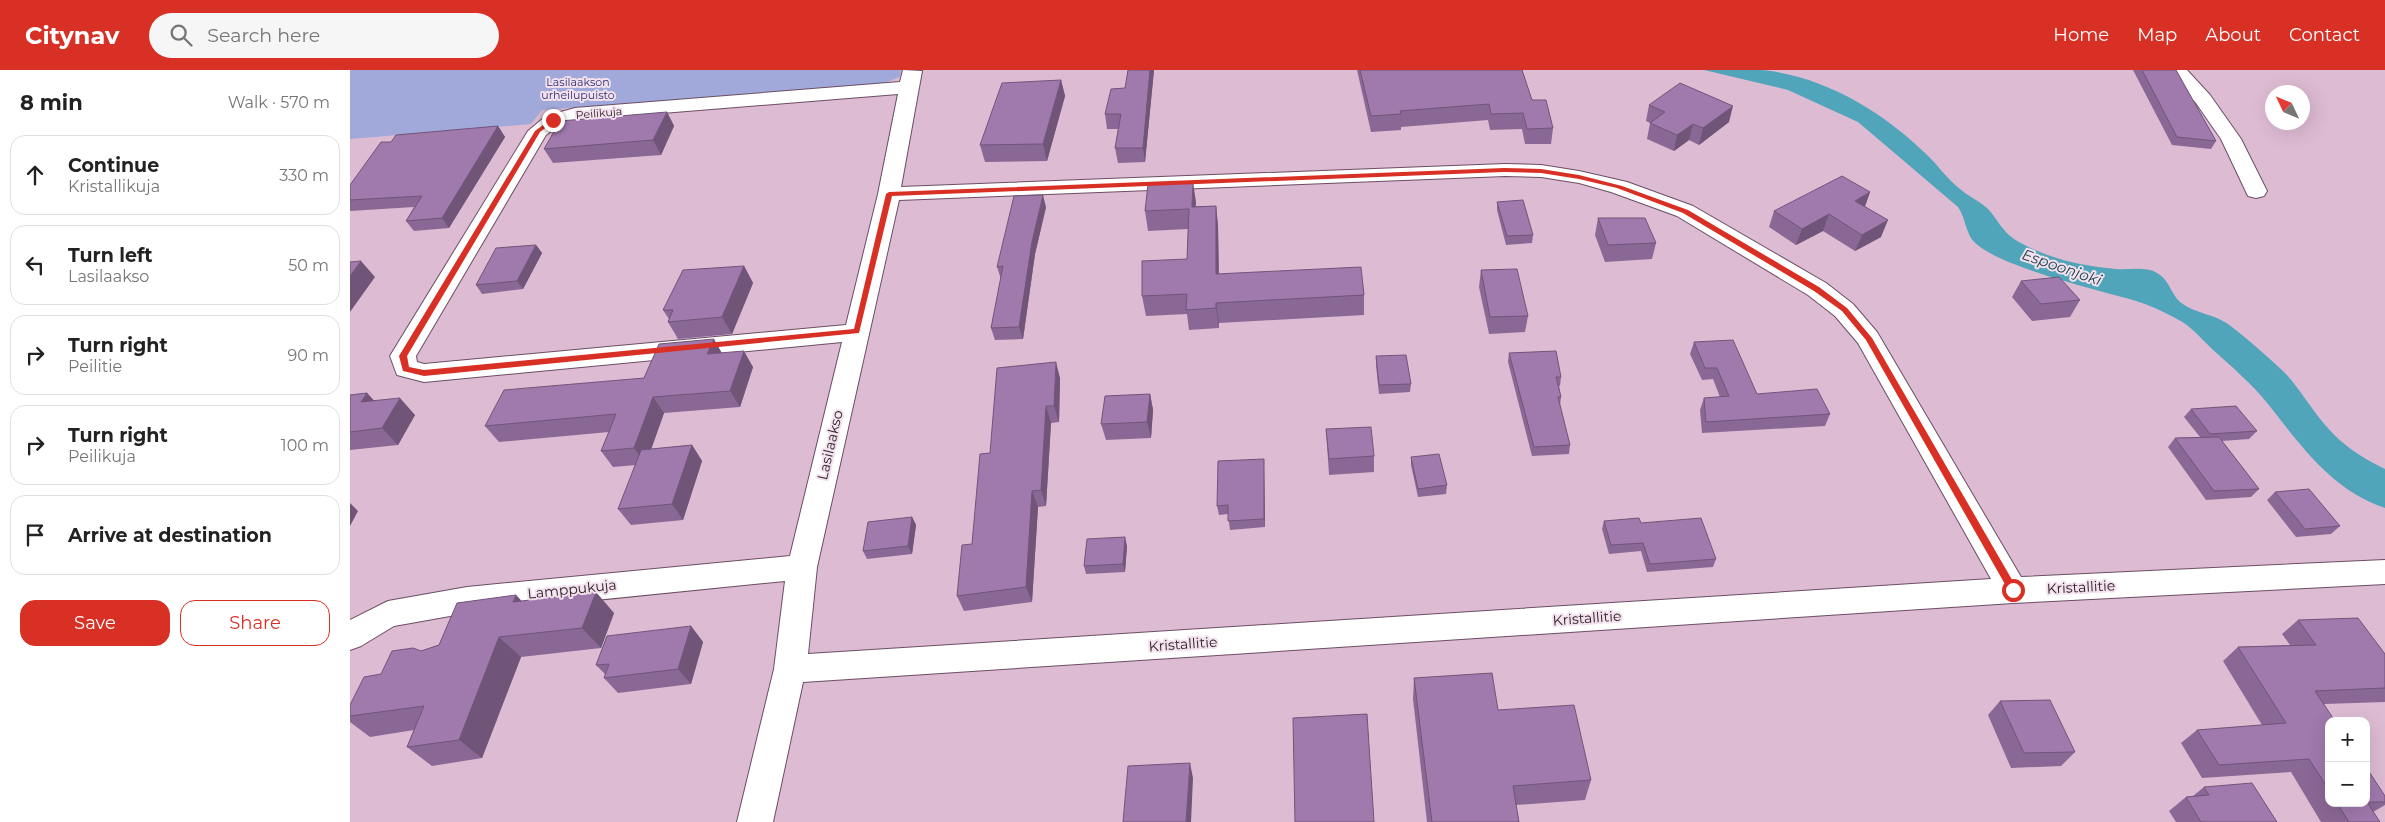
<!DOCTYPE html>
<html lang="en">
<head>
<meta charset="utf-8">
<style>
	:root { --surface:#fff; --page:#f6f6f6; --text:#222; --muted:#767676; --line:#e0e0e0; --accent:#d93025 }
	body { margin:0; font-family:Montserrat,sans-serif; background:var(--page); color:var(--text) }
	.controls { position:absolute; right:15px; bottom:15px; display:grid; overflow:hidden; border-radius:10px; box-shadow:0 5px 20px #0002 }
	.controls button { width:45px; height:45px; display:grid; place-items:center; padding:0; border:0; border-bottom:1px solid var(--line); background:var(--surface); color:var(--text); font:25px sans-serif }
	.compass { position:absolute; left:1915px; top:15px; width:45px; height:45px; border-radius:50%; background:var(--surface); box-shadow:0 5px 20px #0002; rotate:314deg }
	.stop { position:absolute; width:15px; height:15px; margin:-11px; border:4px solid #d93025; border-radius:50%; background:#fff }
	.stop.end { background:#d93025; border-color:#fff; box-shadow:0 1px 5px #0008 }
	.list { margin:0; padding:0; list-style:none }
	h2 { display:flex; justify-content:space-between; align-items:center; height:65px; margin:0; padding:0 20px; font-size:21px }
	h2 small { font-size:16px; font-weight:400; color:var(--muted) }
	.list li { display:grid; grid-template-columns:32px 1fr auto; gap:15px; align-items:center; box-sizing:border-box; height:80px; margin:0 10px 10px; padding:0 10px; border:1px solid var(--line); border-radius:15px }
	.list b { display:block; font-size:19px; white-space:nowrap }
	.list p { margin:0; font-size:16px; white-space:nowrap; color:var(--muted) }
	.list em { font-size:16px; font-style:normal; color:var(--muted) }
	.actions { display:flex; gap:10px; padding:15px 20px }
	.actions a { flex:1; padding:11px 0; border:1px solid var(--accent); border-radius:15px; text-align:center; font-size:18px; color:var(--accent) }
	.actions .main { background:var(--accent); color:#fff }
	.icon { flex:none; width:28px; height:28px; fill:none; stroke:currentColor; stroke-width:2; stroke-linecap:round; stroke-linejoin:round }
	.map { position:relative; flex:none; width:2035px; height:752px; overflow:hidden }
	header { display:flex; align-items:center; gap:30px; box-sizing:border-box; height:70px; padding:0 25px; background:var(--accent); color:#fff }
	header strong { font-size:24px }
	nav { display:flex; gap:28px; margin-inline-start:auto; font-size:18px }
	.search { width:350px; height:45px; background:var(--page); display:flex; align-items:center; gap:12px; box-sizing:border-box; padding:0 18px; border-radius:28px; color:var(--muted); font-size:19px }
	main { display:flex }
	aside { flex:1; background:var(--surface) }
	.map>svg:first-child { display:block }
	.green { fill:#a1a9db }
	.water { fill:#51a5bb }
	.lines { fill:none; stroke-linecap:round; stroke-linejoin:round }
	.minor-casing { stroke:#6b4e63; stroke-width:2 }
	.minor { fill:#fff; fill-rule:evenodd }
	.wall { fill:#8a6895 }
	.shaded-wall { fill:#705579 }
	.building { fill:#a079ad; stroke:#705579 }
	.route { fill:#d93025 }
	.labels { text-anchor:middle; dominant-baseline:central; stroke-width:4; stroke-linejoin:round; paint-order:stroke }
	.far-park-label { font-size:11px; fill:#2e2f75; stroke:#f3e1ed }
	.far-street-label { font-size:11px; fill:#2e222b; stroke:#f3e1ed }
	.street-label { font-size:14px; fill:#2e222b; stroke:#f3e1ed }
	.water-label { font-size:15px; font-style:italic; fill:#1d434e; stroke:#f3e1ed }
</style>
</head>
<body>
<header>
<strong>Citynav</strong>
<div class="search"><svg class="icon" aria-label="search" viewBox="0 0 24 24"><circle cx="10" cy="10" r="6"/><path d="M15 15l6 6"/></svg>Search here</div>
<nav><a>Home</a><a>Map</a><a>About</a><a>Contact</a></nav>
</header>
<main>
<aside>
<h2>8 min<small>Walk · 570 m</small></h2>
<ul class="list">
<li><svg class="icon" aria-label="ahead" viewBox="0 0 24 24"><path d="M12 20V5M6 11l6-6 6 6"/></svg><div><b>Continue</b><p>Kristallikuja</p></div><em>330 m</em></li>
<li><svg class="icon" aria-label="left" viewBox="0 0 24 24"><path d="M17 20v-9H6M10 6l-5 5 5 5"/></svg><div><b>Turn left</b><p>Lasilaakso</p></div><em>50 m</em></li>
<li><svg class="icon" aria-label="right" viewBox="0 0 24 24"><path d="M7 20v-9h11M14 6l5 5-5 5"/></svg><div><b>Turn right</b><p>Peilitie</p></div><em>90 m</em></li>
<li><svg class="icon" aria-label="right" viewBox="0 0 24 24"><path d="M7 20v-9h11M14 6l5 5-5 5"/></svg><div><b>Turn right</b><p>Peilikuja</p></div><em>100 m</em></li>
<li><svg class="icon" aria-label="arrive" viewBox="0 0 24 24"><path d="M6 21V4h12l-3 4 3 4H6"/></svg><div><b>Arrive at destination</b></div></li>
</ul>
<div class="actions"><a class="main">Save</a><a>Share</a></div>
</aside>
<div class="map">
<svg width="2035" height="752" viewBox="0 0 2035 752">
	<rect width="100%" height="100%" fill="#ddbbd3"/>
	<!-- green -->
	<polygon class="green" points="0,0 551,0 550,7 531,14 192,40 181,54 0,69"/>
	<!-- water -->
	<path class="water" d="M1354,0C1373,0 1393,0 1412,0C1473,6 1532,41 1575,83C1587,94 1597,109 1610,119C1618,126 1629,131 1637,138C1647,148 1651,160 1664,169C1695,188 1731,196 1766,199C1779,200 1796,196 1807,203C1819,209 1821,224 1830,232C1845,244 1867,244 1882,257C1900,271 1918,287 1935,303C1950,319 1961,339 1976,356C1992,375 2012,388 2035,399V438C1982,420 1952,377 1918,334C1902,314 1881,296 1862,279C1853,270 1844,260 1834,253C1819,244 1802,236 1786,231C1753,221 1638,195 1621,168C1615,158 1615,147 1608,137L1508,52L1438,20Z"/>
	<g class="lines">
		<defs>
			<g id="minor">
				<path d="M553,0L572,1L551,117L1155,94L1191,95L1229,101L1277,112L1343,136L1476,213L1503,234L1527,262L1671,507L2035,490V514L1663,533L453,612L423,752H387L424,599L435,511L117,543L44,556L11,576L0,580V550L38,531L117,517L440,486L492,272L74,312L47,305L40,286L178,61L196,46L225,38L550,12ZM548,24L528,124L496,255L74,294L67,292L66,286L196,65L210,54L226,50ZM1155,106L1191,107L1229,113L1261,122L1327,146L1458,225L1485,246L1508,273L1641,509L458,584L467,497L549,130Z"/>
				<polygon points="1816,0 1837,0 1860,25 1891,69 1917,121 1914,126 1906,128 1898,126 1871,69 1846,33"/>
			</g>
		</defs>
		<!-- minor casing -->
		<use href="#minor" class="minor-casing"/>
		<!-- minor -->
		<use href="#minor" class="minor"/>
	</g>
	<!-- wall -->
	<g class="wall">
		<polygon points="804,0 795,92 768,93 765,78 768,59 757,59 755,44 775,18"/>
		<polygon points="1007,0 1172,0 1182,30 1203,58 1201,74 1175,74 1172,59 1140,60 1138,50 1051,57 1051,60 1021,62"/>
		<polygon points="1783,0 1826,0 1866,71 1861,79 1822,75"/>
		<polygon points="711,10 715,26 697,91 635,92 630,75"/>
		<polygon points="1299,35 1379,52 1349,75 1339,70 1324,81 1297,69 1300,53 1296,51"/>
		<polygon points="317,42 324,56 311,85 203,93 194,79"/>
		<polygon points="148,56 155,67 99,158 64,161 56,151 64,137 0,141 0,115 41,72"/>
		<polygon points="1520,122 1515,136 1531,167 1505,181 1473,161 1446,175 1419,157 1424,141"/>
		<polygon points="846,132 845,136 866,136 868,156 869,204 1014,225 1014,245 869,253 869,258 839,260 837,244 796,246 792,226 837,189 838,159 798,161 795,141"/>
		<polygon points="1147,132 1183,165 1182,173 1156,175 1147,140"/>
		<polygon points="696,137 685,184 673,269 645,270 641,258 651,209 647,197"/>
		<polygon points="1248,148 1306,173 1302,189 1255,192 1245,165"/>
		<polygon points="186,175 192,183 173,219 132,224 126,215"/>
		<polygon points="394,196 403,213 382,264 328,269 318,252 319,249 313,240"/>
		<polygon points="1131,200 1178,246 1175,262 1139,264 1129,217"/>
		<polygon points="1671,211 1730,230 1720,247 1682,251 1662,227"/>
		<polygon points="1344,272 1407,324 1480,344 1475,356 1352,363 1350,340 1354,328 1370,327 1363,309 1352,310 1340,284"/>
		<polygon points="372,283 403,297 390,337 314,343 301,379 342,375 352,391 333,450 281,455 268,439 286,395 263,397 251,381 259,362 149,372 135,356 294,308"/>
		<polygon points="1159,283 1211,307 1210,316 1209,316 1211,327 1210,335 1220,375 1219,384 1182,386 1158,292"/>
		<polygon points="1026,286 1061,314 1060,322 1029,324 1026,295"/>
		<polygon points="710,308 709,352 701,353 696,436 688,437 682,532 614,541 607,526 622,474 640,383"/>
		<polygon points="17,323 24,331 65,345 48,375 0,380 0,325"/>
		<polygon points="800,324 803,340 801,368 756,370 751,354"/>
		<polygon points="1841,339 1907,361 1899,369 1872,371 1909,419 1901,427 1856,430 1818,377 1825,368 1850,367 1834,347"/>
		<polygon points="976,359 1024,386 1024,402 979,405"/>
		<polygon points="1061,387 1097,415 1096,424 1068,427 1061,395"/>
		<polygon points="914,389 914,397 915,457 880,460 878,444 869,445 867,436"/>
		<polygon points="1925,422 1990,456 1981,464 1946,467 1917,430"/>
		<polygon points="562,447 566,455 562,484 517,489 513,481"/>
		<polygon points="1254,451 1291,453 1366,489 1363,497 1297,502 1291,481 1259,484 1252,459"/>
		<polygon points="777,476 775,502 736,504 734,496"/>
		<polygon points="166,525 171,531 264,543 251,578 171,587 132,688 82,696 57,677 64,660 20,667 0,652 0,635 71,581 89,575"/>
		<polygon points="1948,550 2035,584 2035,632 1974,634 1979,651 1979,733 2016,733 2035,726 2035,735 2023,742 2030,752 1971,752 1941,702 1852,708 1831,673 1847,660 1912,655 1873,591 1888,577 1940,575 1932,564"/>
		<polygon points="341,556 353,572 341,614 268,623 254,608 255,604 246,595"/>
		<polygon points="1064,608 1148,640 1241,710 1235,730 1166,735 1169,752 1077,752 1063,629"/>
		<polygon points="1650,631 1725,682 1711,696 1661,698 1638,645"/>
		<polygon points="1854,717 1927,752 1826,752 1819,741 1836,727 1843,726"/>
	</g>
	<!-- shaded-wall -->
	<g class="shaded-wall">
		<polygon points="800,0 804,0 795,92 793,78"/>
		<polygon points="711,10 715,26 697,91 693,74"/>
		<polygon points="1383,36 1379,52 1349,75 1353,58"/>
		<polygon points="317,42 324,56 311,85 303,70"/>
		<polygon points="1343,54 1339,70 1324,81 1327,65"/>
		<polygon points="148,56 155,67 99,158 92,148"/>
		<polygon points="843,112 846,132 844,156 842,137"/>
		<polygon points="1520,122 1514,139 1505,131"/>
		<polygon points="693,125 696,137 685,184 673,269 669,257 682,172"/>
		<polygon points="866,136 868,156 869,224 866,204"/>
		<polygon points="1479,144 1473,161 1446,175 1452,159"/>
		<polygon points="1538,150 1531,167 1505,181 1512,165"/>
		<polygon points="186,175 192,183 173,219 167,211"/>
		<polygon points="11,191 25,207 0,242 0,206"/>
		<polygon points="394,196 403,213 382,264 372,247"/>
		<polygon points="866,233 869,253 869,258 866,238"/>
		<polygon points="364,269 373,285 357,284"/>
		<polygon points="394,281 403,297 390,337 380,321"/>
		<polygon points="706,292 710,308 709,352 704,336"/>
		<polygon points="17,323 32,339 11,332"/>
		<polygon points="800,324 803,340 801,368 797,352"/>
		<polygon points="303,327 314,343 296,394 284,378"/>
		<polygon points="50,328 65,345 48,375 32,358"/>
		<polygon points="696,336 701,353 696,436 691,420"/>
		<polygon points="342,375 352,391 333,450 322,434"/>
		<polygon points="914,389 914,397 915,457 914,449"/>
		<polygon points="682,421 688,437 682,532 676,517"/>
		<polygon points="0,433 8,441 0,456"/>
		<polygon points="562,447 566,455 562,484 558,476"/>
		<polygon points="775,467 777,476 775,502 773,494"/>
		<polygon points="246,522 264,543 251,578 232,558"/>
		<polygon points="166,525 186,546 163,532"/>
		<polygon points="341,556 353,572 341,614 328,599"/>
		<polygon points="149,567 171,587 132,688 109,670"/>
		<polygon points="840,693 843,708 841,752 836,752"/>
	</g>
	<!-- building -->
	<g class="building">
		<polygon points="778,0 800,0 793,78 765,78 771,44 755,44 761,19 775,18"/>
		<polygon points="1010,0 1172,0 1182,30 1196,30 1203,58 1177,59 1173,43 1141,44 1139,34 1050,41 1051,44 1021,46"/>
		<polygon points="1792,0 1826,0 1866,71 1827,67"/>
		<polygon points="711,10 693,74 630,75 652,13"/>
		<polygon points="1330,13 1383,36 1353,58 1343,54 1327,65 1300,53 1315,42 1299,35"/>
		<polygon points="317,42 303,70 194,79 210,51"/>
		<polygon points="148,56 92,148 56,151 72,126 0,130 0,115 31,72 41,72 46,65"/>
		<polygon points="1492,106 1520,122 1505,131 1538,150 1512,165 1479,144 1452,159 1424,141"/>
		<polygon points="843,112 842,137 866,136 866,204 1011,197 1014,225 866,233 866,238 836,240 837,224 792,226 792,191 837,189 839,139 795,141 798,114"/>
		<polygon points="693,125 682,172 669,257 641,258 653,196 647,197 664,126"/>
		<polygon points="1173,130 1183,165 1157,166 1147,132"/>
		<polygon points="1248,148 1295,148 1306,173 1258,175"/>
		<polygon points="186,175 167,211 126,215 146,178"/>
		<polygon points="11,191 0,206 0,192"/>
		<polygon points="394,196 372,247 318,252 323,240 313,240 333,200"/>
		<polygon points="1167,199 1178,246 1140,247 1131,200"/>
		<polygon points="1709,207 1730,230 1691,234 1671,211"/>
		<polygon points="364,269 357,284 394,281 380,321 303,327 284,378 251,381 266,344 135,356 154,320 294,308 309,274"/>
		<polygon points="1383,270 1407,324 1467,319 1480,344 1356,352 1354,328 1379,326 1367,298 1355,298 1344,272"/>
		<polygon points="1206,281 1211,307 1206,307 1211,327 1208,327 1220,375 1184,377 1159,283"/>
		<polygon points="1056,285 1061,314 1029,315 1026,286"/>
		<polygon points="706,292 704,336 696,336 691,420 682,421 676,517 607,526 612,475 622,474 630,384 640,383 647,298"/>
		<polygon points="17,323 11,332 50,328 32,358 0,362 0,325"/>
		<polygon points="800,324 797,352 751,354 755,326"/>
		<polygon points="1886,336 1907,361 1860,364 1841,339"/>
		<polygon points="1021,357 1024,386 979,389 976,359"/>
		<polygon points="1869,367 1909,419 1864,421 1825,368"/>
		<polygon points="342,375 322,434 268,439 291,380"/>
		<polygon points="1089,384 1097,415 1068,419 1061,387"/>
		<polygon points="914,389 914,449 878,451 878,435 867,436 868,391"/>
		<polygon points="1959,419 1990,456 1955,459 1925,422"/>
		<polygon points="562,447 558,476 513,481 518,452"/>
		<polygon points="1289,448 1291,453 1351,448 1366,489 1300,494 1293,473 1261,475 1254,451"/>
		<polygon points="775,467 773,494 734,496 737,469"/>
		<polygon points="246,522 232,558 149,567 109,670 57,677 74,636 0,646 0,635 14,607 31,604 42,581 63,578 71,581 89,575 107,533 166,525 163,532"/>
		<polygon points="2008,548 2035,584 2035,618 1965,621 1985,651 1979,651 1979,720 1959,689 1869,695 1847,660 1936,653 1888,577 1966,575 1948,550"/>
		<polygon points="341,556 328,599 254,608 259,594 246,595 257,566"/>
		<polygon points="1142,603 1148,640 1224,635 1241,710 1163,716 1169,752 1082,752 1064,608"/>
		<polygon points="1700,630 1725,682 1674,683 1650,631"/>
		<polygon points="1017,644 1024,752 945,752 943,648"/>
		<polygon points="840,693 836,752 773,752 778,696"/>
		<polygon points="2016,697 2035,726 2035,732 2017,732 2030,752 1999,752 1987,733 2016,733"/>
		<polygon points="1902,713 1927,752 1851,752 1836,727 1859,725 1854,717"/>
	</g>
	<!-- route -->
	<polygon class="route" points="201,49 206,50 190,62 57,286 59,297 74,300 504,259 536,124 539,122 1154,98 1191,99 1229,105 1272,116 1338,140 1469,217 1497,238 1522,268 1668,520 1663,524 1660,523 1516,270 1492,241 1464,221 1333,143 1267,118 1229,109 1191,103 1154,102 542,126 509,263 74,306 53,301 49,286 185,61"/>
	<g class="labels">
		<!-- far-park labels -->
		<g class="far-park-label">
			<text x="228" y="12">Lasilaakson<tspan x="228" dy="13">urheilupuisto</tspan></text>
		</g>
		<!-- far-street labels -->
		<g class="far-street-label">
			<text transform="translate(249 43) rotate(-5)">Peilikuja</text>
		</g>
		<!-- street labels -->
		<g class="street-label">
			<text transform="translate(480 375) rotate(-77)">Lasilaakso</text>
			<text transform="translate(1731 517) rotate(-3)">Kristallitie</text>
			<text transform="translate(222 519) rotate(-6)">Lamppukuja</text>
			<text transform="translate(1237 548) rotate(-4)">Kristallitie</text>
			<text transform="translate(833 574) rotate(-4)">Kristallitie</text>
		</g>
		<!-- water labels -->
		<g class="water-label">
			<text transform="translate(1712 197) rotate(19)">Espoonjoki</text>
		</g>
	</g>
</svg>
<div class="controls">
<button>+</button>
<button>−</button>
</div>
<svg class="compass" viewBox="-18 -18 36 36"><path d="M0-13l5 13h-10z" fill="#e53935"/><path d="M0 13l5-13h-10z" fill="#767676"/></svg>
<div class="stop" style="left:1663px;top:520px"></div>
<div class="stop end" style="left:203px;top:50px"></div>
</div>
</main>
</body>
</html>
